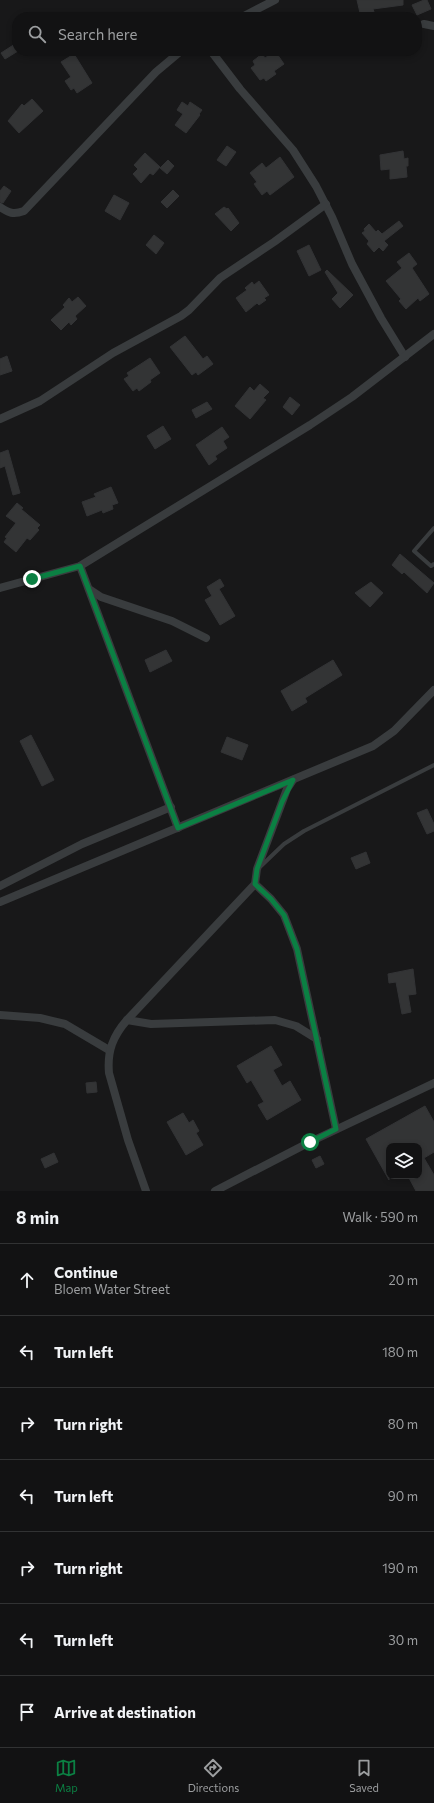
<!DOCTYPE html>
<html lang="en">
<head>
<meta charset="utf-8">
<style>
	:root { --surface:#121213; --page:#1f2021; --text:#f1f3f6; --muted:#9c9ea0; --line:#313233; --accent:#0b8043 }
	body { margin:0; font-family:Commissioner,sans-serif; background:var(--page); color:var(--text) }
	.controls { position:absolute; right:12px; bottom:12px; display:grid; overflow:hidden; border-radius:8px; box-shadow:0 2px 6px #0003 }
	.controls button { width:36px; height:36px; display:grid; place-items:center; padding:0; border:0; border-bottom:1px solid var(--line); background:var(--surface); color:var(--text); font:20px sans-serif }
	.stop { position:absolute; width:12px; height:12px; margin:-9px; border:3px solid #0b8043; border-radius:50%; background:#fff }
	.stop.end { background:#0b8043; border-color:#fff; box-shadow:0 1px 4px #0008 }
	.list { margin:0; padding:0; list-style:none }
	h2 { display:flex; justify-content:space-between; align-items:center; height:52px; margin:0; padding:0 16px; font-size:17px }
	h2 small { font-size:13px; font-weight:400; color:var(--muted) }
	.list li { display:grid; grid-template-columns:26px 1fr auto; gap:12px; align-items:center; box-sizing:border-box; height:72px; padding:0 16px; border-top:1px solid var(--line) }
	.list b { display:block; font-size:15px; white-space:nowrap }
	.list p { margin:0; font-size:13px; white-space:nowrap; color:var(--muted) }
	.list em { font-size:13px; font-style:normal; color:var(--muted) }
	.icon { flex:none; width:22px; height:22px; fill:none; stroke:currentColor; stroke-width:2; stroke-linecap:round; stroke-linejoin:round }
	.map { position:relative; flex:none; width:434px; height:1191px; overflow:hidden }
	.search { position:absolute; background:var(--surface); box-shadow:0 2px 6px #0003; left:12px; right:12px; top:12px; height:44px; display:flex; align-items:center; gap:10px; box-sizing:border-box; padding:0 14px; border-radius:16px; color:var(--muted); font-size:15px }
	.sheet { height:556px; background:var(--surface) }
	nav { display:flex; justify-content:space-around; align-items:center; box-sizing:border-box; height:56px; border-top:1px solid var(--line); background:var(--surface); font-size:11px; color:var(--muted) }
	nav a { display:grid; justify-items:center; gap:2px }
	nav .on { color:var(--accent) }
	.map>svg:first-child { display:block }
	.building { fill:#333435; stroke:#323335 }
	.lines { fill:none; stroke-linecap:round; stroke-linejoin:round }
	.service { stroke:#393c3e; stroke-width:4 }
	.minor { stroke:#393c3e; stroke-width:8 }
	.route { stroke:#0b8043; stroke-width:5 }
</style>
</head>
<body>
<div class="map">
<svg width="434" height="1191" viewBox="0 0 434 1191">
	<rect width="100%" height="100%" fill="#181819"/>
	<!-- building -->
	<g class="building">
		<polygon points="357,0 403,0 403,5 373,9 374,12 360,13"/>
		<polygon points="424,0 427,0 431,9 417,15 412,5"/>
		<polygon points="15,44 18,51 5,59 1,53"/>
		<polygon points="275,51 284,64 274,71 276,74 266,81 264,78 260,80 251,68 255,65 253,61 262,54 265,58"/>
		<polygon points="74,54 92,83 77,93 74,88 71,90 65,81 71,77 61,62"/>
		<polygon points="32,99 43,111 19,133 8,121 22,104 24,106"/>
		<polygon points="182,102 188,106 190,102 202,110 199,114 200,115 186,133 175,125 183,114 177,110"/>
		<polygon points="227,146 236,152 226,166 217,160"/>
		<polygon points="403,151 404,159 408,158 408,166 406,166 407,177 390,179 390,169 381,170 380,155"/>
		<polygon points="145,153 160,167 153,175 150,173 141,183 133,174 138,169 134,165"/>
		<polygon points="280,157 294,177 270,195 267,191 262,195 254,184 257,182 250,173 262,163 266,168"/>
		<polygon points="168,160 174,166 167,174 160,168"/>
		<polygon points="4,186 11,191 3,203 0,202 0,191"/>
		<polygon points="173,190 179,196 167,208 161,202"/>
		<polygon points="114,195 129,203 120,220 105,211"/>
		<polygon points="224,207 227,209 228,208 239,223 231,231 215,214"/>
		<polygon points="399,221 403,226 384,241 388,245 383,251 379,247 374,252 367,244 369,241 362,233 365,231 364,229 369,224 376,232 378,230 382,234"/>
		<polygon points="154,235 164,243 156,254 146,245"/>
		<polygon points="309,245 321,270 309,276 297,251"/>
		<polygon points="409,253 417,264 412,268 429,294 420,301 418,298 406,309 399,301 401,299 386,281 402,268 397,262"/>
		<polygon points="327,270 353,295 340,308 332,299 338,293 325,272"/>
		<polygon points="259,281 269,295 264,298 266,300 259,305 257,303 246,312 236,298 247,290 245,288 252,282 254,285"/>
		<polygon points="78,297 86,306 75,316 77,319 71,325 69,322 61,330 51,320 65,307 63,305 69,298 72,302"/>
		<polygon points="185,336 203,359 207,356 213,364 198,375 196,372 192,375 170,347"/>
		<polygon points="7,356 12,371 0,375 0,359"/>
		<polygon points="150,358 160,373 150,380 151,382 139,391 137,388 133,391 124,379 129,376 127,373"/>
		<polygon points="260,384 269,392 263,398 266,400 250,419 235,406 250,387 254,391"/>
		<polygon points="290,397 300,405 292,415 283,407"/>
		<polygon points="207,402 212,409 196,418 192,410"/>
		<polygon points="163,426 171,439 155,449 147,436"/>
		<polygon points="222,427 229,437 223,441 227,448 215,456 217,459 209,465 196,445"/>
		<polygon points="8,450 20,493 13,495 5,466 0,468 0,453"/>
		<polygon points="111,487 118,503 112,505 113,509 103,513 102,510 87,516 82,502 96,497 94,494"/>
		<polygon points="17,503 23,508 21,509 40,525 37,528 39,530 30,540 27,538 16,552 4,542 7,538 5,537 16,523 6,516"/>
		<polygon points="400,554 434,583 427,593 404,572 402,574 392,565"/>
		<polygon points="220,579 224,586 219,589 235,616 220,625 205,600 212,596 207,587"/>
		<polygon points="371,582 383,593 370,607 355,593"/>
		<polygon points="166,650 172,661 150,672 145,660"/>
		<polygon points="333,660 342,675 305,698 307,702 292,711 281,691"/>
		<polygon points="31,735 54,780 42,786 20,741"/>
		<polygon points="227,737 248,745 242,760 221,752"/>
		<polygon points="427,809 434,824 434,831 427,834 417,813"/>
		<polygon points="366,852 370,863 356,869 351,858"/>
		<polygon points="413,969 416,994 408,995 411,1012 402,1014 396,982 389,983 388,974"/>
		<polygon points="271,1046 282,1065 273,1070 282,1086 290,1081 301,1100 267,1120 258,1105 264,1102 251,1080 247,1083 237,1066"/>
		<polygon points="96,1082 97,1092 87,1093 86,1083"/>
		<polygon points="425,1106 434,1122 434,1152 424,1158 434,1175 434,1191 416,1191 408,1176 419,1176 419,1146 391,1146 389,1142 389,1180 366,1139"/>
		<polygon points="183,1113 189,1123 193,1120 199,1131 196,1133 203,1145 186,1155 167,1122"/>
		<polygon points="54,1153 58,1162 45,1168 41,1159"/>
		<polygon points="320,1156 324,1164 316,1168 312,1160"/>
	</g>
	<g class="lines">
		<!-- service -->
		<g class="service">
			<polyline points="434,528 414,551 431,566 434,564"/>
			<polyline points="261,866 284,844 304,831 434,765"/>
		</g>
		<!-- minor -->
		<g class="minor">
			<polyline points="242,17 275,0"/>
			<polyline points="424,24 434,26"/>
			<polyline points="211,51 240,89 293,150 316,186 332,217 352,264 381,318 405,357"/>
			<path d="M0,207C9,213 13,215 24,211L156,72L181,51"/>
			<polyline points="0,419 40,401 113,353 181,316 189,310 220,278 274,242 326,204"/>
			<polyline points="80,566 178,828"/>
			<polyline points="0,588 80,566 310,425 352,397 434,334"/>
			<polyline points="89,589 101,597 172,621 206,638"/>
			<polyline points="255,884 271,899 284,915 297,949 336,1129"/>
			<polyline points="0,886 82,844 171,807"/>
			<polyline points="0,902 373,746 394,731 434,690"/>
			<polyline points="0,1015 40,1018 65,1024 109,1050"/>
			<polyline points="127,1020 151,1024 275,1020 296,1026 317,1039"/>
			<path d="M146,1191L128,1140L109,1073C107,1051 113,1036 127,1020L255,884L257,869L287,789L293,780"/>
			<polyline points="215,1191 310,1142 434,1083"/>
		</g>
	</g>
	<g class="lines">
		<!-- route -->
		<polyline class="route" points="32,579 80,566 178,828 293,780 282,802 257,869 255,884 271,899 284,915 297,949 336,1129 310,1142"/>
	</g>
</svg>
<div class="controls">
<button><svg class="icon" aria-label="layers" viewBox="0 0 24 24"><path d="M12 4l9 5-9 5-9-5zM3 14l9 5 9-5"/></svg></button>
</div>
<div class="stop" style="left:310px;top:1142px"></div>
<div class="stop end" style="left:32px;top:579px"></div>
<div class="search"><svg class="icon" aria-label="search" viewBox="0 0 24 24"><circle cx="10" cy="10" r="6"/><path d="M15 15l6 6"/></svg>Search here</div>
</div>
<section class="sheet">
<h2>8 min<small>Walk · 590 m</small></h2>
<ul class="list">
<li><svg class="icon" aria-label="ahead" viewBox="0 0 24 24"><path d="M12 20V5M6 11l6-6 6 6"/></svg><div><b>Continue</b><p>Bloem Water Street</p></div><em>20 m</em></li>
<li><svg class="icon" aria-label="left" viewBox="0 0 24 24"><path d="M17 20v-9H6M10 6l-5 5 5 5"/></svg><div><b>Turn left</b></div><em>180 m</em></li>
<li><svg class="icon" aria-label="right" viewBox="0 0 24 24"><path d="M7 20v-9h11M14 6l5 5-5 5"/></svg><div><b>Turn right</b></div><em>80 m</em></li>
<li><svg class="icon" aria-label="left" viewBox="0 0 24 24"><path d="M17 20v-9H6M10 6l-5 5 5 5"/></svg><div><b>Turn left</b></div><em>90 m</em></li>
<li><svg class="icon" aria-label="right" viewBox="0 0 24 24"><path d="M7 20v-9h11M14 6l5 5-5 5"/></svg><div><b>Turn right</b></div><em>190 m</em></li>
<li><svg class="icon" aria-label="left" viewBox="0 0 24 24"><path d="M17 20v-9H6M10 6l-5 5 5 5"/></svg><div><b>Turn left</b></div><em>30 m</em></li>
<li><svg class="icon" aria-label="arrive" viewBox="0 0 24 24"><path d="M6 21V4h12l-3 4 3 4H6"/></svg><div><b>Arrive at destination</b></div></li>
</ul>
</section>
<nav>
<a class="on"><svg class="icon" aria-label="map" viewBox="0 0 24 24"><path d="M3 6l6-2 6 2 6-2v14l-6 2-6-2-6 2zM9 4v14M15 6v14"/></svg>Map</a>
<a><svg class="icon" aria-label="directions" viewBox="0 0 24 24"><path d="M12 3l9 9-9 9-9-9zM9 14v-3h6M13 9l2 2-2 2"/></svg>Directions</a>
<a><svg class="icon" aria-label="saved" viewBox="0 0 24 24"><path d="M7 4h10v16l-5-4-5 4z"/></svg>Saved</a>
</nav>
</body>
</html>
